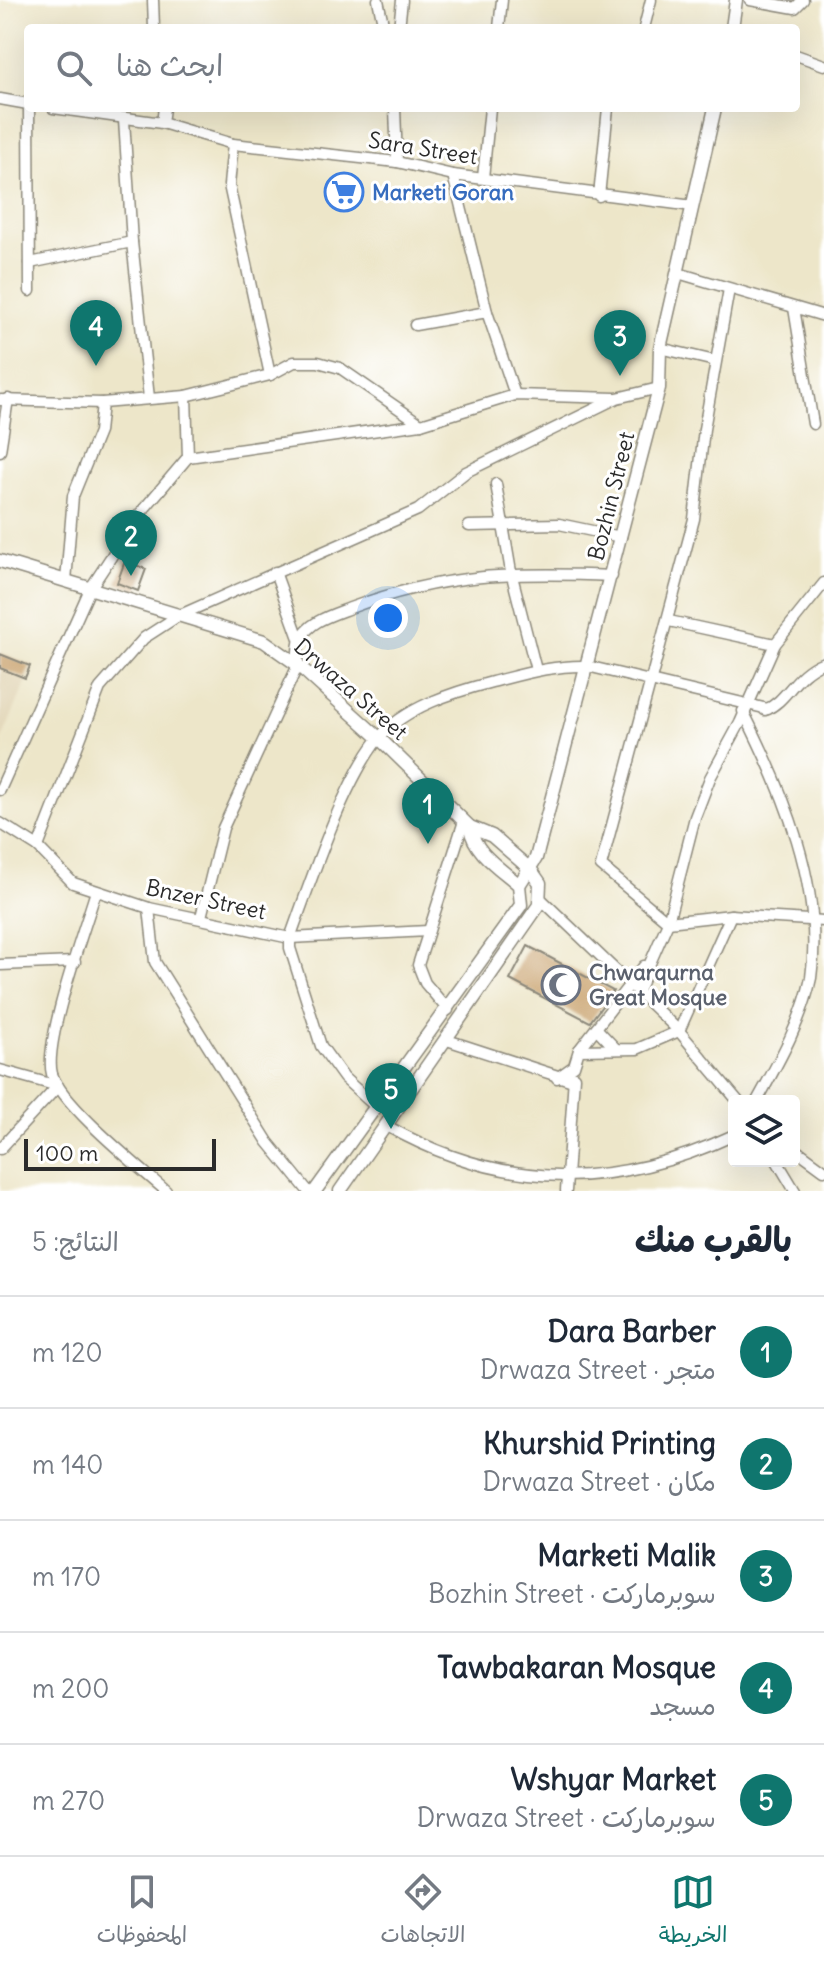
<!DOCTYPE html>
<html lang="ar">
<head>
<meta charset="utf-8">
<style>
	:root { --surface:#fff; --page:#f6f6f7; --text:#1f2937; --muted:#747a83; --line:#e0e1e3; --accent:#0f766e }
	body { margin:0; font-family:Delius,"Playpen Sans Arabic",sans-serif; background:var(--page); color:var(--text); direction:rtl }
	.controls { position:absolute; right:24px; bottom:24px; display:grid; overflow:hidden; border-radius:8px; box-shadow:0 8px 32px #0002 }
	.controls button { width:72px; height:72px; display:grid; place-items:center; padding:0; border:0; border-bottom:2px solid var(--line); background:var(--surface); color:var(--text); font:40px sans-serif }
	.scale { position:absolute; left:24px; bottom:20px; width:192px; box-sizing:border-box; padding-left:8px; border:4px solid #2b2b2b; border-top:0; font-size:22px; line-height:28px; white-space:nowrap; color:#2b2b2b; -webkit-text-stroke:6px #fff; paint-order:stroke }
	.you { position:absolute; left:388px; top:618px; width:28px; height:28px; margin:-20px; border:6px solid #fff; border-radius:50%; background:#1a73e8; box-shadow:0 0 0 12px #1a73e833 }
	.badge { display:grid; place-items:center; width:52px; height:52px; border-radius:50%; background:var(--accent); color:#fff; font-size:26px; font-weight:700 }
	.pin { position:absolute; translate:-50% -66px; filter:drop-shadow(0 2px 4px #0008) }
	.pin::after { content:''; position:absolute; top:42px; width:28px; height:24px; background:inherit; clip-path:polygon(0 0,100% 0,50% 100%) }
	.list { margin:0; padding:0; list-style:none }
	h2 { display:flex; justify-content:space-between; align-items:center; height:104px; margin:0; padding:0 32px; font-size:34px }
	h2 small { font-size:26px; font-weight:400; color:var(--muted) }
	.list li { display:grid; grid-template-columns:52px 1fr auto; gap:24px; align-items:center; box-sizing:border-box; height:112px; padding:0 32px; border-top:2px solid var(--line) }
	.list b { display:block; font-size:30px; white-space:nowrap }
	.list p { margin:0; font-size:26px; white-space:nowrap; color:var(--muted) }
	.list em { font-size:26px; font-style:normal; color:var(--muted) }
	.icon { flex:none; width:44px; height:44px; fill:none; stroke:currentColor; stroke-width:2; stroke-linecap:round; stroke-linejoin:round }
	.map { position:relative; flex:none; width:824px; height:1191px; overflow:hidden; direction:ltr }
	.search { position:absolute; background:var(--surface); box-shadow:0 8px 32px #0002; left:24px; right:24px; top:24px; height:88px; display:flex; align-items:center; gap:20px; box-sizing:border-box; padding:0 28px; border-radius:8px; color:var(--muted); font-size:30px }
	.sheet { height:664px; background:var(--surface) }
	nav { display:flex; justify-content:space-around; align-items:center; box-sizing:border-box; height:112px; border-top:2px solid var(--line); background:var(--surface); font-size:22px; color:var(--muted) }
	nav a { display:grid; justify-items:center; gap:4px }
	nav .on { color:var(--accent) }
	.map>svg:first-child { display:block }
	.built { fill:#e2d6b7 }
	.building { fill:#c9a36e }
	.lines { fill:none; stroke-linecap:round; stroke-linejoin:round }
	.minor-casing { stroke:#8c887a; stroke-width:13 }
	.tertiary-casing { stroke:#8c887a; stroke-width:15 }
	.minor { stroke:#fff; stroke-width:10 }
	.tertiary { stroke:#fff; stroke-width:12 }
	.labels { text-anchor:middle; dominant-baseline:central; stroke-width:6; stroke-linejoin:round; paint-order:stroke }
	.street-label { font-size:22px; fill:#2b2b2b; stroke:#fff }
	.shop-label { font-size:22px; font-weight:bold; fill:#366cbe; stroke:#fff; text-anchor:start }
	.worship-label { font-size:22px; font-weight:bold; fill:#5b616d; stroke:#fff; text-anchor:start }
</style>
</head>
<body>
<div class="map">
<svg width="824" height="1191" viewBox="0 0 824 1191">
	<rect width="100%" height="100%" fill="#fff"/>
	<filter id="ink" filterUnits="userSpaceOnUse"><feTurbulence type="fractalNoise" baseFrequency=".0125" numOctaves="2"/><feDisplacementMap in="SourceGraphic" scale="16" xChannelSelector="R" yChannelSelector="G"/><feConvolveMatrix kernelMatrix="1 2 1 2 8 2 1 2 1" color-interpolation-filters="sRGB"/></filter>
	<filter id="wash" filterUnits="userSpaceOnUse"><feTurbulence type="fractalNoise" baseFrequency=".006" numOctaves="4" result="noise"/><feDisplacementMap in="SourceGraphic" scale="32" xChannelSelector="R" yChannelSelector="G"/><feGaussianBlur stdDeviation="1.8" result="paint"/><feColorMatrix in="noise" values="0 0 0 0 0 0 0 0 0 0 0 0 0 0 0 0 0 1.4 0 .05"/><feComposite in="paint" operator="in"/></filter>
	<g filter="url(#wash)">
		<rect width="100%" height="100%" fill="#ede6c9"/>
		<!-- built -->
		<polygon class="built" points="0,652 33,665 0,744"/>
		<g id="blocks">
			<!-- building -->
			<g class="building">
				<polygon points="125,561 146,569 138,591 117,583"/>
				<polygon points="0,654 30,666 25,678 0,668"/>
				<polygon points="528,946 613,991 590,1022 510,980"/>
			</g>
		</g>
	</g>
	<g filter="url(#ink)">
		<use href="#blocks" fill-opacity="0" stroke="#8c887a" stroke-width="2"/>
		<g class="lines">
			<defs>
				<g id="minor">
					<polyline points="153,0 154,28"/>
					<polyline points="378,0 384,28"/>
					<polyline points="750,0 795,8 803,0"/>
					<polyline points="399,28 402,0"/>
					<polyline points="499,28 502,0"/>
					<polyline points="644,28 651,0"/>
					<polyline points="796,55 824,65"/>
					<polyline points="0,99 28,104"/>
					<polyline points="29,108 30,291"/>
					<polyline points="53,108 162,123 233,144 397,162 453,175 693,206"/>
					<polyline points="395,108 397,162"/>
					<polyline points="124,120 132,242 149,398"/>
					<polyline points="162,123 164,108"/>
					<polyline points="233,144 229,185 270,375"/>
					<polyline points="453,175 487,312 515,395"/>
					<polyline points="483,178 490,108"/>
					<polyline points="599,196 608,108"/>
					<polyline points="30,263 132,242"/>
					<polyline points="678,273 824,316"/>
					<polyline points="729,289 704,429 694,519 601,866 668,922 731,915"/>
					<polyline points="794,308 813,424"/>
					<polyline points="415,325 487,312"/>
					<polyline points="660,348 715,361"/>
					<polyline points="0,400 102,403 186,396 270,375 294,362 318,362 340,368 421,424"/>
					<polyline points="0,451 8,399"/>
					<polyline points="188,457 421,424 515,395 615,398"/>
					<polyline points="496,484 511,572 536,670"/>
					<polyline points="469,526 559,524 621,537"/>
					<polyline points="275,572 300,641"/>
					<polyline points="66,581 73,496 99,432 102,403"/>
					<polyline points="669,621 775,644"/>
					<path d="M765,710C789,700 793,674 824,662"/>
					<path d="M743,711C783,790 824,887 811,978C802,1021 778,1063 757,1101"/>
					<polyline points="0,790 90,589 138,516 188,457 186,396"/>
					<polyline points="0,823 38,847 73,883 149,908 290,938 428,931"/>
					<polyline points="38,847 100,688 144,638 178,616 418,510 466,472 617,398 659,388"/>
					<path d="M96,891C85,928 43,1042 52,1074C62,1105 139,1167 166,1191"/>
					<polyline points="541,899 679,1031 738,1101"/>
					<polyline points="149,908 155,962 268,1142 308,1191"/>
					<path d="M201,917L223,828L298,665C298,658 297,647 300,640C309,621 332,615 350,608C444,573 513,572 612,576"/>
					<polyline points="0,965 75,962"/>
					<polyline points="637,993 668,922 695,817 710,778 740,723 775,644 824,583"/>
					<polyline points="448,1010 425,983 418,965 464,821"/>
					<polyline points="596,1028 616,1049"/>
					<polyline points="447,1040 573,1081"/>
					<polyline points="579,1050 644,966"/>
					<polyline points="0,1070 58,1086 0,1149"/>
					<polyline points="557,1078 574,1066 579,1050 637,1049 679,1031 731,915 824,921"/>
					<path d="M377,1108L344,1078L321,1046L290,948V938C310,883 343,782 379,738C405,707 454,692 492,682C524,674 553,665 587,666L768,709"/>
					<path d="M387,1126C502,1191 614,1191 734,1135"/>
					<polyline points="794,1148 824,1170"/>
					<polyline points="777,1161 795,1191"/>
					<polyline points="566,1191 574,1077"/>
				</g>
				<g id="tertiary">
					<polyline points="732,28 736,0"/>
					<polyline points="0,561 264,641 298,665 379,738 470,827 492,836 531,870 540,883 539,905 340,1191"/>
					<polyline points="519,885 536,858 659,388 660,348 715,108"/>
					<path d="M315,1191L521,905L519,885C500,868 474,853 470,827"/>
				</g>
			</defs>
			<!-- minor casing -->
			<use href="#minor" class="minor-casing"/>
			<!-- tertiary casing -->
			<use href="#tertiary" class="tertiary-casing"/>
			<!-- minor -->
			<use href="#minor" class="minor"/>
			<!-- tertiary -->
			<use href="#tertiary" class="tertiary"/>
		</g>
	</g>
	<!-- icons -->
	<defs>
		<symbol id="supermarket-ring" viewBox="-11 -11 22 22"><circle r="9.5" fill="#fff" stroke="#3f7fe0" stroke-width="1.5"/><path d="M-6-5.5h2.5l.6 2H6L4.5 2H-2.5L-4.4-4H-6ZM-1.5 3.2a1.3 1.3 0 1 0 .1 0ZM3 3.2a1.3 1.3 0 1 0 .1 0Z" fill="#3f7fe0"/></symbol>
		<symbol id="mosque-ring" viewBox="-11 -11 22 22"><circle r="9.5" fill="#fff" stroke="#6b7280" stroke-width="1.5"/><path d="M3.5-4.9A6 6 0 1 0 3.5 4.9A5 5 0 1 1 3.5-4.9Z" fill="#6b7280"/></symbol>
	</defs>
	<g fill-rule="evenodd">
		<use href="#supermarket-ring" x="322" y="170" width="44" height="44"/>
		<use href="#mosque-ring" x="539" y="963" width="44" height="44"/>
	</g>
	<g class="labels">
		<!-- street labels -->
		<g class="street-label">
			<text transform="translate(423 148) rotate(9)">Sara Street</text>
			<text transform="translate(611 496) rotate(-76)">Bozhin Street</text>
			<text transform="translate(351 689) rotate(41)">Drwaza Street</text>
			<text transform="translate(206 899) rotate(12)">Bnzer Street</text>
		</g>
		<!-- shop labels -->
		<g class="shop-label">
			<text x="372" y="192">Marketi Goran</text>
		</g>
		<!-- worship labels -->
		<g class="worship-label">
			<text x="589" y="972">Chwarqurna<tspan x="589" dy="25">Great Mosque</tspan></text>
		</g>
	</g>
</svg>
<div class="controls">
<button><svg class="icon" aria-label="layers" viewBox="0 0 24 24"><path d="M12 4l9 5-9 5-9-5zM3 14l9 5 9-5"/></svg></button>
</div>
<div class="scale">100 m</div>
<div class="you"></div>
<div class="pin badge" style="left:428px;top:844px">1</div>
<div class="pin badge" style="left:131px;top:576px">2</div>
<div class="pin badge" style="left:620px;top:376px">3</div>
<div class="pin badge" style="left:96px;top:366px">4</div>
<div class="pin badge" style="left:391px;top:1129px">5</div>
<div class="search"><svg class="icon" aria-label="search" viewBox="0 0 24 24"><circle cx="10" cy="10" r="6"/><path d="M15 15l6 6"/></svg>ابحث هنا</div>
</div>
<section class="sheet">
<h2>بالقرب منك<small>النتائج: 5</small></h2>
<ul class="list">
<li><span class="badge">1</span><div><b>Dara Barber</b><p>متجر · Drwaza Street</p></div><em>120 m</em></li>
<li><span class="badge">2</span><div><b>Khurshid Printing</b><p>مكان · Drwaza Street</p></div><em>140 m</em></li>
<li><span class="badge">3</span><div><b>Marketi Malik</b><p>سوبرماركت · Bozhin Street</p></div><em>170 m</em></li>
<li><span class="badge">4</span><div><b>Tawbakaran Mosque</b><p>مسجد</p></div><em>200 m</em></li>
<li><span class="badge">5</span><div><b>Wshyar Market</b><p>سوبرماركت · Drwaza Street</p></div><em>270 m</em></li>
</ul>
</section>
<nav>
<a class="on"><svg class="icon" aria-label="map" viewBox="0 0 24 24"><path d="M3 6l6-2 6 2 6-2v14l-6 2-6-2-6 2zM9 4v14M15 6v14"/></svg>الخريطة</a>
<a><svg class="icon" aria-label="directions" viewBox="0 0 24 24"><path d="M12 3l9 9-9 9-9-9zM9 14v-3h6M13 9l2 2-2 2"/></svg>الاتجاهات</a>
<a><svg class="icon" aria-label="saved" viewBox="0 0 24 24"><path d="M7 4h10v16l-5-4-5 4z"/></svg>المحفوظات</a>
</nav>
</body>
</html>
